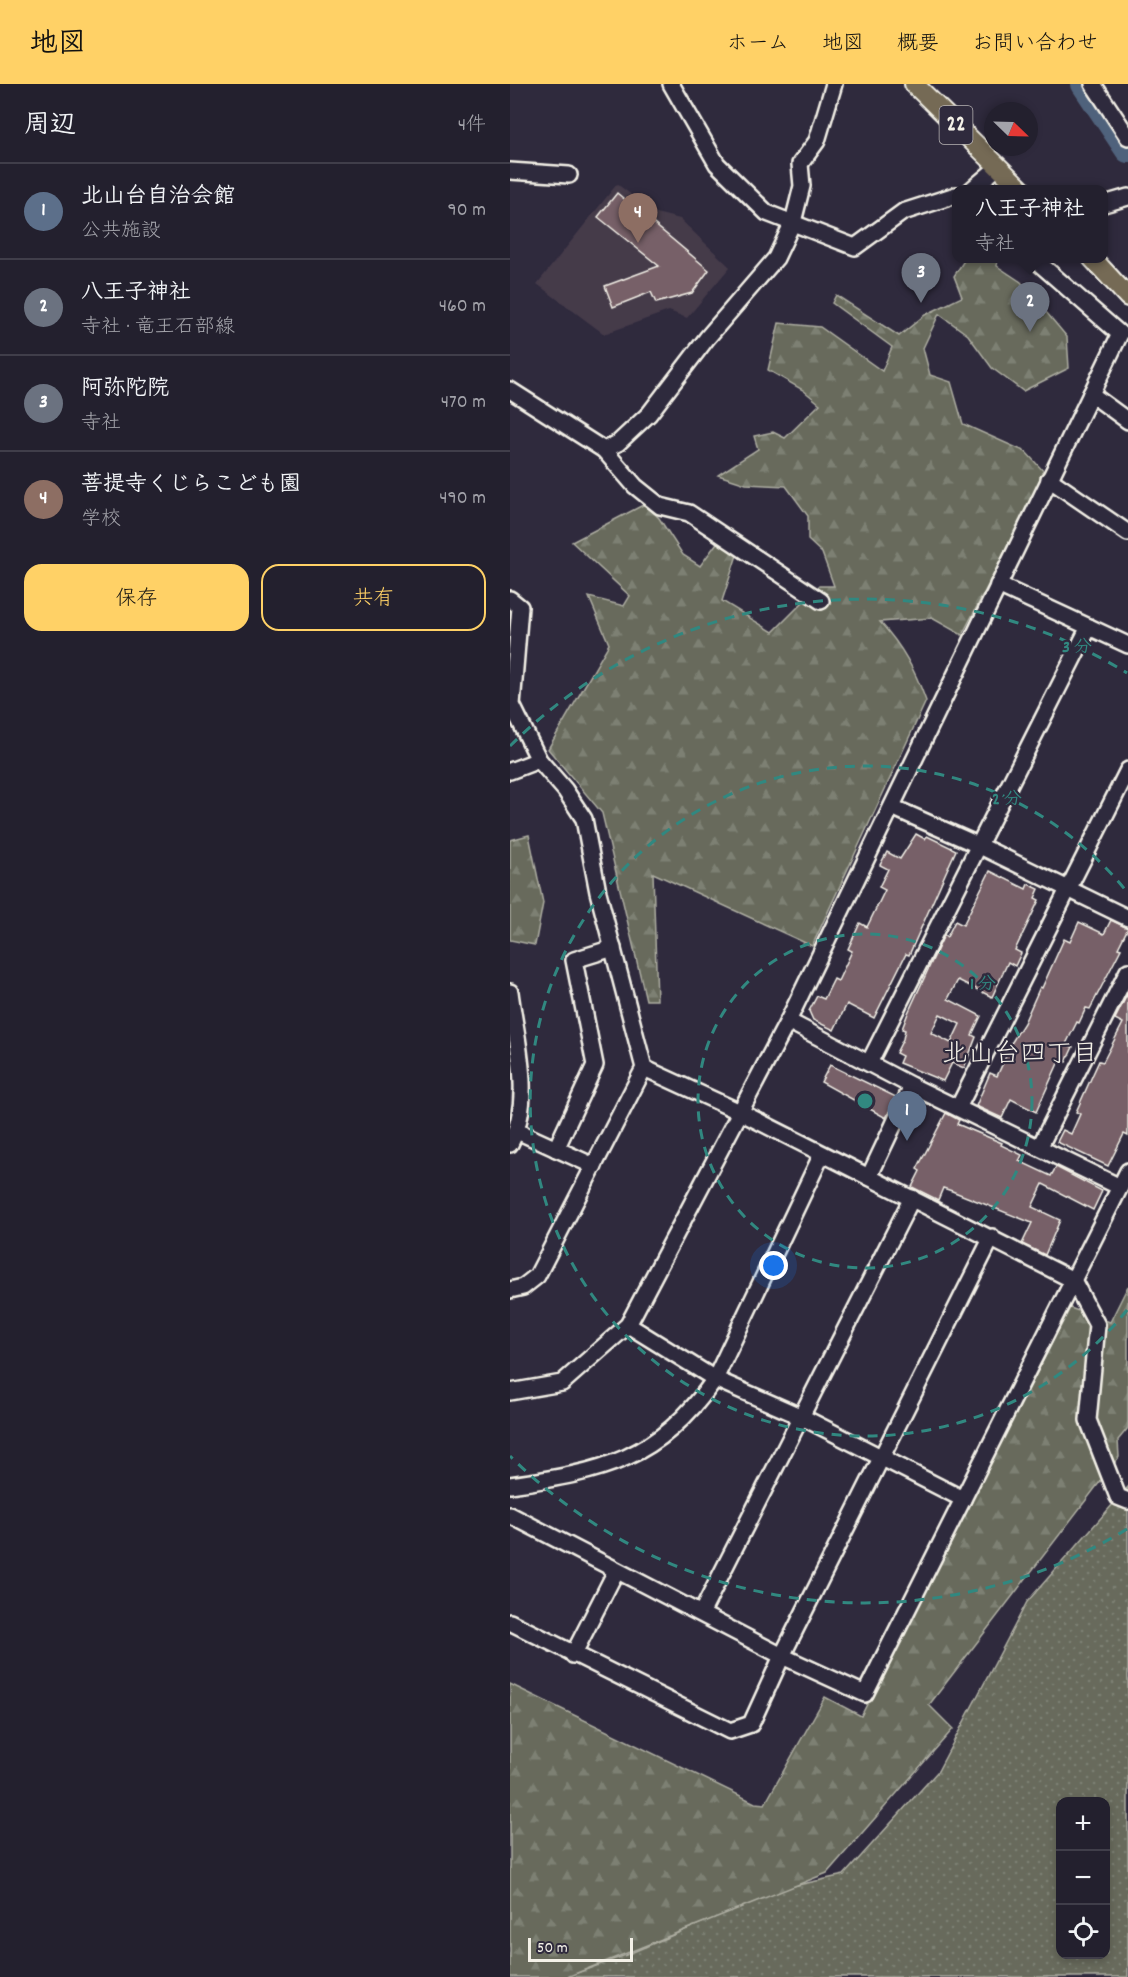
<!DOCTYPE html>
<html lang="ja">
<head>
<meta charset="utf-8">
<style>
	:root { --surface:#23202e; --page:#2b2836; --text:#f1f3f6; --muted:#a3a3aa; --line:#403e4a; --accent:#ffd166 }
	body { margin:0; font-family:Dekko,"Klee One",sans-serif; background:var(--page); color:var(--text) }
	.controls { position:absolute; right:18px; bottom:18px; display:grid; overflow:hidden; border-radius:12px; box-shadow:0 3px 9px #0003 }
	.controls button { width:54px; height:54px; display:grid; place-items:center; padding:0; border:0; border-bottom:2px solid var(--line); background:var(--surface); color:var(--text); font:30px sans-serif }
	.compass { position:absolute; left:474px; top:18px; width:54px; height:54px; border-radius:50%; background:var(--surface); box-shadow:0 3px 9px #0003; rotate:113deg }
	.scale { position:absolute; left:18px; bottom:15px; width:105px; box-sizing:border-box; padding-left:6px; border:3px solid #f4f1e8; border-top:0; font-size:16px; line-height:21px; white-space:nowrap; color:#f4f1e8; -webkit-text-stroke:4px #2f2a3d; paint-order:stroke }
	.you { position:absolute; left:264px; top:1182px; width:21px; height:21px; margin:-15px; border:4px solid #fff; border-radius:50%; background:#1a73e8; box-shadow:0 0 0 9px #1a73e833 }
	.badge { display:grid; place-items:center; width:39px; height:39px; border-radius:50%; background:var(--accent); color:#fff; font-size:20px; font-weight:700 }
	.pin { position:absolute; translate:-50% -50px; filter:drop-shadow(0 2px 3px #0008) }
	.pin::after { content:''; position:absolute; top:32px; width:21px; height:18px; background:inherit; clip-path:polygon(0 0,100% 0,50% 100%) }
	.popup { position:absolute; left:442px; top:101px; width:156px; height:78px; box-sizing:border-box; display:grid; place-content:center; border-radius:12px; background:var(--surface); filter:drop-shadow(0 2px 4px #0005); font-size:20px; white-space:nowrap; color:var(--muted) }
	.popup b { font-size:22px; color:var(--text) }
	.popup::after { content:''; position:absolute; left:50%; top:100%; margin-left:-12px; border:12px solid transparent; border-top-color:var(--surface) }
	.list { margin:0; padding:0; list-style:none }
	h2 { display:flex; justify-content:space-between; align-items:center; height:78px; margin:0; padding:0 24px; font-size:26px }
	h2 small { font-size:20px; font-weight:400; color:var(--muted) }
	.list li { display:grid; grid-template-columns:39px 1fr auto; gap:18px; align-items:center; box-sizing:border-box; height:96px; padding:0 24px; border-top:2px solid var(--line) }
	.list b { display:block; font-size:22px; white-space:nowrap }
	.list p { margin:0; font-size:20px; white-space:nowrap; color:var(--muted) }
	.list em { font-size:20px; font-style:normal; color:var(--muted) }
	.actions { display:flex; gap:12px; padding:18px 24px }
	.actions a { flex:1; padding:14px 0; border:2px solid var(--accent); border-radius:18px; text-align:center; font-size:21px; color:var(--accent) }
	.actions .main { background:var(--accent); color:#111 }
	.icon { flex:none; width:33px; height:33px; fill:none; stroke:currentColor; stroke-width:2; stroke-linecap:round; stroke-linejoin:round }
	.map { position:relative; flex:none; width:618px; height:1893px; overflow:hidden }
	header { display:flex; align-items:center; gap:36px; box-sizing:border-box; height:84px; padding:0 30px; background:var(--accent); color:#111 }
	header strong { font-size:28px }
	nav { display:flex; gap:33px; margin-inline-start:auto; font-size:21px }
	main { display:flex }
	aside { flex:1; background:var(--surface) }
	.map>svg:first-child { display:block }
	.built { fill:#453a4a }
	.grass { fill:url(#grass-dots); stroke:#aeaea2; stroke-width:1.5; fill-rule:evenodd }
	.forest { fill:url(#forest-firs); stroke:#aeaea2; stroke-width:1.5 }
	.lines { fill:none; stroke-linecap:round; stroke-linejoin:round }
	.river { stroke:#50627b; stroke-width:26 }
	.building { fill:#776067; stroke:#f4f1e8; stroke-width:1.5; fill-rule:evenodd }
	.minor-casing { stroke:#f4f1e8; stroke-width:20 }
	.major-casing { stroke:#f4f1e8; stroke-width:22 }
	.minor { stroke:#2f2a3d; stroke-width:15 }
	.major { stroke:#746b55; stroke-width:18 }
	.ring { fill:none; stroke:#318880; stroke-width:3; stroke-dasharray:10 8 }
	.labels { text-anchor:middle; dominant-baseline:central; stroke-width:4.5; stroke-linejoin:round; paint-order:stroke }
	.shield { fill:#2f2a3d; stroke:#b9b5b5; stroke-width:1.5 }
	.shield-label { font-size:22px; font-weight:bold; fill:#f4f1e8 }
	.neighbourhood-label { font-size:26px; fill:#f4f1e8; stroke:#2f2a3d }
	.centre { fill:#318880; stroke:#2f2a3d; stroke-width:3 }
	.ring-label { font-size:18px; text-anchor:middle; font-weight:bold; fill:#318880; stroke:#2f2a3d; stroke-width:4.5; stroke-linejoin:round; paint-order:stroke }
</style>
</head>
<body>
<header>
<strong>地図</strong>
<nav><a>ホーム</a><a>地図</a><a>概要</a><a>お問い合わせ</a></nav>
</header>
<main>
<aside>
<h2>周辺<small>4件</small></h2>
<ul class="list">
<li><span class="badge" style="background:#5c6f8a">1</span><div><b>北山台自治会館</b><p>公共施設</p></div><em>90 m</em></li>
<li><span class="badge" style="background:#6b7280">2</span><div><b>八王子神社</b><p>寺社 · 竜王石部線</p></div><em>460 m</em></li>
<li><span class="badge" style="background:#6b7280">3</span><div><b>阿弥陀院</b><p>寺社</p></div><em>470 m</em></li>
<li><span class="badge" style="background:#8d6e63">4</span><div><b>菩提寺くじらこども園</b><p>学校</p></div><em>490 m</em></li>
</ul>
<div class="actions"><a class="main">保存</a><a>共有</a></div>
</aside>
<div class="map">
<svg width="618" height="1893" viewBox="0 0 618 1893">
	<defs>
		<pattern id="grass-dots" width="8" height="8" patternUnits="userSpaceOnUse" patternTransform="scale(1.5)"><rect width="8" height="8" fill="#676a5c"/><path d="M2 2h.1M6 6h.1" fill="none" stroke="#7d8073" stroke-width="1.8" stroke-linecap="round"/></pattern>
		<pattern id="forest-firs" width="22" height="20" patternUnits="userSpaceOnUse" patternTransform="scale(1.5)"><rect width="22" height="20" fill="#676a5c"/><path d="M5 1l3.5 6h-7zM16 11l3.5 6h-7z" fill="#7d8073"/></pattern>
	</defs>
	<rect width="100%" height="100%" fill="#2f2a3d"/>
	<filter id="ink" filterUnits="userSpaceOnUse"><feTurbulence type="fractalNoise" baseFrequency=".0167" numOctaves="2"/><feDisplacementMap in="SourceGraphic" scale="12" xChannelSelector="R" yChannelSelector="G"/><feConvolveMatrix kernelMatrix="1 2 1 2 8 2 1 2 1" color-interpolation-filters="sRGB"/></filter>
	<g filter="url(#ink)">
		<!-- built -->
		<polygon class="built" points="107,100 146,129 170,135 220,183 177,234 159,227 94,250 27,200"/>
		<!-- grass -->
		<path class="grass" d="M618,1403V1893H56L116,1871L274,1804L334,1791L428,1687L517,1518ZM550,1718H596V1870H550Z"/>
		<!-- forest -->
		<g class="forest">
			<path d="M455,175H488L487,182L511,198L557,253L559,284L513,307L482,284L458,251L429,230L413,264L420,291L441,298L453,340L516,368L536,390L452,551L422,534L370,538C392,562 405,586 416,617L302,862L143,789L147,916H136L92,729L38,665L99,560L79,513L114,522L120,512L62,458L135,420L149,434L173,471L190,482L209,456L227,471L212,517L263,548L309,502H324L312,469L298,456V432L276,402L236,400L208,391L248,365L244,352L263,348L275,354L310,320L293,306L258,286L269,239L310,243L372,287L382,263L322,219L326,211L389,252L415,231L452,213L444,192Z"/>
			<polygon points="19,751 33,819 25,861 0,856 0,756"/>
			<polygon points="618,1202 618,1344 608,1356 609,1373 419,1621 443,1645 317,1789 57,1893 0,1893 0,1600 245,1719 255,1720 315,1613 351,1632 560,1224 600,1238"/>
		</g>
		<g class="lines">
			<!-- river -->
			<polyline class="river" points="574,0 618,66"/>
		</g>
		<!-- building -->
		<g class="building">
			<polygon points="107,109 199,186 182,209 146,219 141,208 103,223 95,202 149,182 88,133"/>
			<polygon points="406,750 415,755 417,752 446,766 436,788 399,871 396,870 364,934 337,920 324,946 303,936 299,927 307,912 314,915 324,895 328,897 342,867 338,865 350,839 357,843 375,806 369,803 378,785 370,781 377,768 390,775"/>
			<path d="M480,787L516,805L518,800L529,805L525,814L529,816L505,866L511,869L505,882L498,878L482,913L448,896L438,915L471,932L462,951L466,953L454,984L442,979L433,997L389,979L392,972L386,969L393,955L395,946L392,945L398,929L434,851L437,853L445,837L453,841ZM430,930L450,940L441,959L421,949Z"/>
			<polygon points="601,836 618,844 608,864 611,865 580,925 576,924 569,939 567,938 556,960 563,963 556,978 550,975 526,1028 501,1015 492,1034 466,1022 480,989 487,992 497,970 495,969 514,939 530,903 532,904 554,855 560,858 569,838 594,850"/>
			<polygon points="618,909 618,1052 614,1050 598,1082 547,1058 553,1046 561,1050 570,1030 566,1028 583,990 589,977 593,978 613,939 605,935"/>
			<polygon points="320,981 386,1013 376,1034 311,998"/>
			<polygon points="436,1029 449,1036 447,1040 492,1059 491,1061 512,1071 509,1077 541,1092 546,1083 592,1107 583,1126 533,1100 522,1123 550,1136 535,1171 512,1160 522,1139 442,1107 433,1104 428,1116 402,1103 410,1087 407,1085"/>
		</g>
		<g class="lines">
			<defs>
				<g id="minor">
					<polyline points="161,0 207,80 257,129 345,163 393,128 446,111"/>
					<polyline points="583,0 618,53"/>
					<polyline points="0,87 59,91"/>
					<polyline points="461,106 488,83"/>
					<polyline points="594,120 618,113"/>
					<polyline points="0,306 94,366 108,359 139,330 197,254 266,174 283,138 292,102 290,80 307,57 324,0"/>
					<polyline points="581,310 618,337"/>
					<polyline points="94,366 125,402 150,422 179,429 311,517"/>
					<polyline points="539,395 618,449"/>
					<polyline points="488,501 618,561"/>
					<polyline points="0,515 10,523 2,621 29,676 55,706 74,735 88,808 134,984 27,1192 13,1203 0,1206"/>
					<polyline points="0,687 29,676"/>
					<polyline points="382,723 470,762 618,834"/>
					<path d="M0,908C6,956 24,1015 0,1060"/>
					<polyline points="278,937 402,1002 610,1103"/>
					<polyline points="359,979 579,543"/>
					<polyline points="134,984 230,1028 563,1196 587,1241 578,1336 608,1413 618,1417"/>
					<polyline points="448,1024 618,686"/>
					<polyline points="7,1047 84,1082"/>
					<polyline points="530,1062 618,887"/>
					<polyline points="46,1065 85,981 64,876 103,864"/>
					<polyline points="359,1093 402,1002"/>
					<polyline points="118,1241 205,1295 292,1333 453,1415"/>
					<polyline points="0,1308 52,1299 118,1241 278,937 610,250 530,180 530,174"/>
					<path d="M0,1401C93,1388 148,1376 205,1295L312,1070"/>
					<polyline points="0,1431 272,1572 355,1610 618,1087"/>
					<polyline points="192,1528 402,1114"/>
					<polyline points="0,1538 220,1647 241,1640 272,1572 482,1153"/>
					<polyline points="63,1571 106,1487"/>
				</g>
				<g id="major">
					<polyline points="404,0 512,106"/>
					<polyline points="582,174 618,213"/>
				</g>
			</defs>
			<!-- minor casing -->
			<use href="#minor" class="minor-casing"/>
			<!-- major casing -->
			<use href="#major" class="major-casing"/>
			<!-- minor -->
			<use href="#minor" class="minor"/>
			<!-- major -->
			<use href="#major" class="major"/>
		</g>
	</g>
	<!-- distance rings -->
	<g class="ring">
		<circle cx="355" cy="1017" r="167"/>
		<path d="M617 1226A335 335 0 1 1 617 808"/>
		<path d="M617 1445A502 502 0 0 1 0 1372M0 662A502 502 0 0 1 617 589"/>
	</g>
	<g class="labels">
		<!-- shield labels -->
		<rect class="shield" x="429.5" y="22" width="33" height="38" rx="4.5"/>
		<g class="shield-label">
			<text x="446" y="41">22</text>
		</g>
		<!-- neighbourhood labels -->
		<g class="neighbourhood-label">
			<text x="510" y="971">北山台四丁目</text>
		</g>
	</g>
	<circle cx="355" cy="1017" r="9" class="centre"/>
	<g class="ring-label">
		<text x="567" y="568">3 分</text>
		<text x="497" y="720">2 分</text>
		<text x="473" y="905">1 分</text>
	</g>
</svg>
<div class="controls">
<button>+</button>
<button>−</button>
<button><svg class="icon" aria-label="locate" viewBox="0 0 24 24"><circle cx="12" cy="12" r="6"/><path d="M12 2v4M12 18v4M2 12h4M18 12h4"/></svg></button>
</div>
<svg class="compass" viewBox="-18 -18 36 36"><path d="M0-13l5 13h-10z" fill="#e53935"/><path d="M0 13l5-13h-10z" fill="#a3a3aa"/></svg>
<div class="scale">50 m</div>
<div class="you"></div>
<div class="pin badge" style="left:397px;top:1057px;background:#5c6f8a">1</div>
<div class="pin badge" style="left:520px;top:248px;background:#6b7280">2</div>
<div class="popup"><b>八王子神社</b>寺社</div>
<div class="pin badge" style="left:411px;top:219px;background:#6b7280">3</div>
<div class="pin badge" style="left:128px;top:159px;background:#8d6e63">4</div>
</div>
</main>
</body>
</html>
